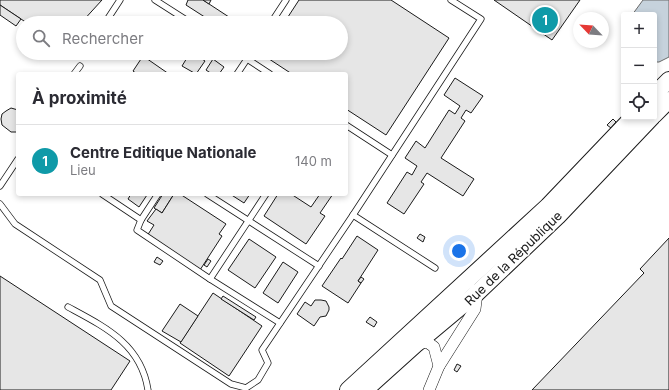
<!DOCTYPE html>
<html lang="fr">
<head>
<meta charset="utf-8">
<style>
	:root { --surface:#fff; --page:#f7f7f7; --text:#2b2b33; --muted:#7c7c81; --line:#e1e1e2; --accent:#ea580c }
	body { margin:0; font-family:Inter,sans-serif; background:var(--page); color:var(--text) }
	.controls { position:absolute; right:12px; top:12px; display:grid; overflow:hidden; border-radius:4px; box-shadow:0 2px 6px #0003 }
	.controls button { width:36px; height:36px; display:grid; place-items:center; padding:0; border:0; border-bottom:1px solid var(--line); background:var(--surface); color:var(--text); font:20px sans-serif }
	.compass { position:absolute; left:573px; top:12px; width:36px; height:36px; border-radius:50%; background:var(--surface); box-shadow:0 2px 6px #0003; rotate:295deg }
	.you { position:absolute; left:459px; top:251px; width:14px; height:14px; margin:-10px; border:3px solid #fff; border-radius:50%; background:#1a73e8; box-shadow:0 0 0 6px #1a73e833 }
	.badge { display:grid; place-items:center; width:26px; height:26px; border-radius:50%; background:var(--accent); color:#fff; font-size:13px; font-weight:700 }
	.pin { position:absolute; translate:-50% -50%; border:2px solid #fff; box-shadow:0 1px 4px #0006 }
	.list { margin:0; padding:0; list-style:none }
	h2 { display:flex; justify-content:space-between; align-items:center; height:52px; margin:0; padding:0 16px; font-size:17px }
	h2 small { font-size:13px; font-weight:400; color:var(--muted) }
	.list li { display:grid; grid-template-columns:26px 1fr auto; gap:12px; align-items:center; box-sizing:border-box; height:72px; padding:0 16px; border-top:1px solid var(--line) }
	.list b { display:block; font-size:15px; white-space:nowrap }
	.list p { margin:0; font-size:13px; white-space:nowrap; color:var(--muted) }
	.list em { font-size:13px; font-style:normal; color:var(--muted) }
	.icon { flex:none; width:22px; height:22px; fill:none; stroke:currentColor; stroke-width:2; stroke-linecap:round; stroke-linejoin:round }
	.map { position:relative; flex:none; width:669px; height:390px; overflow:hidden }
	.search { position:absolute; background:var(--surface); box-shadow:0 2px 6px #0003; left:16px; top:16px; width:332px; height:44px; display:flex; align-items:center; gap:10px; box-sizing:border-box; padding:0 14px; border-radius:22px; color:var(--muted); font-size:15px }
	.panel { position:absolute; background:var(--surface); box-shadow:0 2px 6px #0003; left:16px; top:72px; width:332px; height:124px; border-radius:4px }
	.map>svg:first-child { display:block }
	.water { fill:#c6d2dc; stroke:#6a6a6a }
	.building { fill:#e6e6e6; stroke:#1a1a1a }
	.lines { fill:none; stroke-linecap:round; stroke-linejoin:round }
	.lane-casing { stroke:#1a1a1a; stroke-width:7 }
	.street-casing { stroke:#1a1a1a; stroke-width:12 }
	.secondary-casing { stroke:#1a1a1a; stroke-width:18 }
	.lane { stroke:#fff; stroke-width:5.5 }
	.street { stroke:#fff; stroke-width:11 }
	.secondary { stroke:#fff; stroke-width:16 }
	.labels { text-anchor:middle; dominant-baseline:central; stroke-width:3; stroke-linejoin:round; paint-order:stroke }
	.street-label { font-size:13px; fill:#1a1a1a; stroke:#fff }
</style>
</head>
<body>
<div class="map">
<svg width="669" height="390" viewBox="0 0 669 390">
	<rect width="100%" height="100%" fill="#fff"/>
	<!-- water -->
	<polygon class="water" points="643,0 669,0 669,57 659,62 654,62 654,15 632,15"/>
	<!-- building -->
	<g class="building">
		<polygon points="0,0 102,0 81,23 27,23 0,5"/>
		<polygon points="188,0 203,0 232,19 229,23 214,23 186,5"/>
		<polygon points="203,0 211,0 209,4"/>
		<polygon points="299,0 391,0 449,38 386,135 346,109 346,74 292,74 263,55 264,53 341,53 341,23 284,23"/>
		<polygon points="494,0 580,0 552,40"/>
		<polygon points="0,5 21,19 16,26 0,15"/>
		<polygon points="190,53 193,53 205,61 196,74 182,66"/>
		<polygon points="143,56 169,74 137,74 133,71"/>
		<polygon points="213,59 224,67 219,74 212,74 206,70"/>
		<polygon points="455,78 483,96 471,113 466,110 461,118 465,121 441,158 474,179 463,196 427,173 421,182 424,184 404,214 387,203 407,172 412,175 417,166 405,158 416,141 425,148 449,110 455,114 460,106 444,95"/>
		<polygon points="11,108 18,110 18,132 11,132 2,125 1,119 2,114 6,111"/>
		<polygon points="613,119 616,122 611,128 607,125"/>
		<polygon points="131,194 146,194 147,195 139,207 128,199"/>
		<polygon points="163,194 174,194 162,213 154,208"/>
		<polygon points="174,194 180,194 226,224 219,234 222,236 200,270 147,236 154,225 147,221 156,209 162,213"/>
		<polygon points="230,194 250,194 244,203"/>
		<polygon points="278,194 291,194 311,207 320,194 333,194 320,213 325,216 306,244 264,216"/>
		<polygon points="420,234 425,237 423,242 417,238"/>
		<polygon points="357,236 378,250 358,281 361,283 348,303 322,286 341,258 342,259"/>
		<polygon points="669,238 669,390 532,390 644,273 640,269"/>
		<polygon points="249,239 276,257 255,288 228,270"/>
		<polygon points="157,257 163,261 160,265 154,262"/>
		<polygon points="208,259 211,261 207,267 204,265"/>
		<polygon points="283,262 298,272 278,303 263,293"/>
		<polygon points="0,276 130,361 111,390 0,390"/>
		<polygon points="361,277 364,279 361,283 358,281"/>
		<polygon points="213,293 262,326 229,376 180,343"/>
		<polygon points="223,296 256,317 254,320 221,299"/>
		<polygon points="315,300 321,300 326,301 329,307 329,310 326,316 320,317 314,326 297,314 305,302 311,306"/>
		<polygon points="180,304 198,316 181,342 162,331"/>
		<polygon points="370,317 377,322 374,327 366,322"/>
		<polygon points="457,364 461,366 457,372 454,370"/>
	</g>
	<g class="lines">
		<defs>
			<g id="lane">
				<polyline points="155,0 191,23"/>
				<polyline points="105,23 120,0"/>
				<polyline points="271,23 286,0"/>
				<polyline points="238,53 270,74"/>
				<polyline points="74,74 80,66"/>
				<polyline points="237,74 251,53"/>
				<polyline points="346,125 392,155"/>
				<polyline points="0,186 18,159"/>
				<polyline points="102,194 141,220 158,194"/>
				<polyline points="207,194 319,266"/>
				<polyline points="266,194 210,279 280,323"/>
				<polyline points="0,204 15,224 100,280 111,306 231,384 246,388 258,380 268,363 262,350 353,215 435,268"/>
				<polyline points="353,215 481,19 451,0"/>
				<polyline points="141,220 137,230 210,279"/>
				<path d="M68,307C105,327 141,344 148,390"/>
			</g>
			<g id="street">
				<polyline points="416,344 427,342 434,347 439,366"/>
				<polyline points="429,390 439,366 475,309 477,293 475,290"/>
			</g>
			<g id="secondary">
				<polyline points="654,95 669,80"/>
				<polyline points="654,115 669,100"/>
				<polyline points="348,390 548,206 633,117"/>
				<polyline points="365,390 416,344 477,293 558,216 652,117"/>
			</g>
		</defs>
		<!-- lane casing -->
		<use href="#lane" class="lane-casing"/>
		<!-- street casing -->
		<use href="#street" class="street-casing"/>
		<!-- secondary casing -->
		<use href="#secondary" class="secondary-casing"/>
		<!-- lane -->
		<use href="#lane" class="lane"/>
		<!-- street -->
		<use href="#street" class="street"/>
		<!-- secondary -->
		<use href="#secondary" class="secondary"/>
	</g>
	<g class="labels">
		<!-- street labels -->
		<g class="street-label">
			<text transform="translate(513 258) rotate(-44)">Rue de la République</text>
		</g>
	</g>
</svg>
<div class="controls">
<button>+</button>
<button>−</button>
<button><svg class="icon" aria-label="locate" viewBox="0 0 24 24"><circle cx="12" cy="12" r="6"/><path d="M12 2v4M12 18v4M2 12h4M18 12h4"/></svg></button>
</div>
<svg class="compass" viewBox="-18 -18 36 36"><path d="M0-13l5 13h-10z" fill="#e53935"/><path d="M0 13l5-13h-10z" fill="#7c7c81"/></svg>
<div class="you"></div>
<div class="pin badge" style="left:545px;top:20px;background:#0f9aa8">1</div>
<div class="search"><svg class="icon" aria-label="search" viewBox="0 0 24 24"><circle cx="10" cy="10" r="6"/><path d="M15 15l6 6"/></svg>Rechercher</div>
<section class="panel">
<h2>À proximité<small></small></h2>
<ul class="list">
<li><span class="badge" style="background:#0f9aa8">1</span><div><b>Centre Editique Nationale</b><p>Lieu</p></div><em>140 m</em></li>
</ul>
</section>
</div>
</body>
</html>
